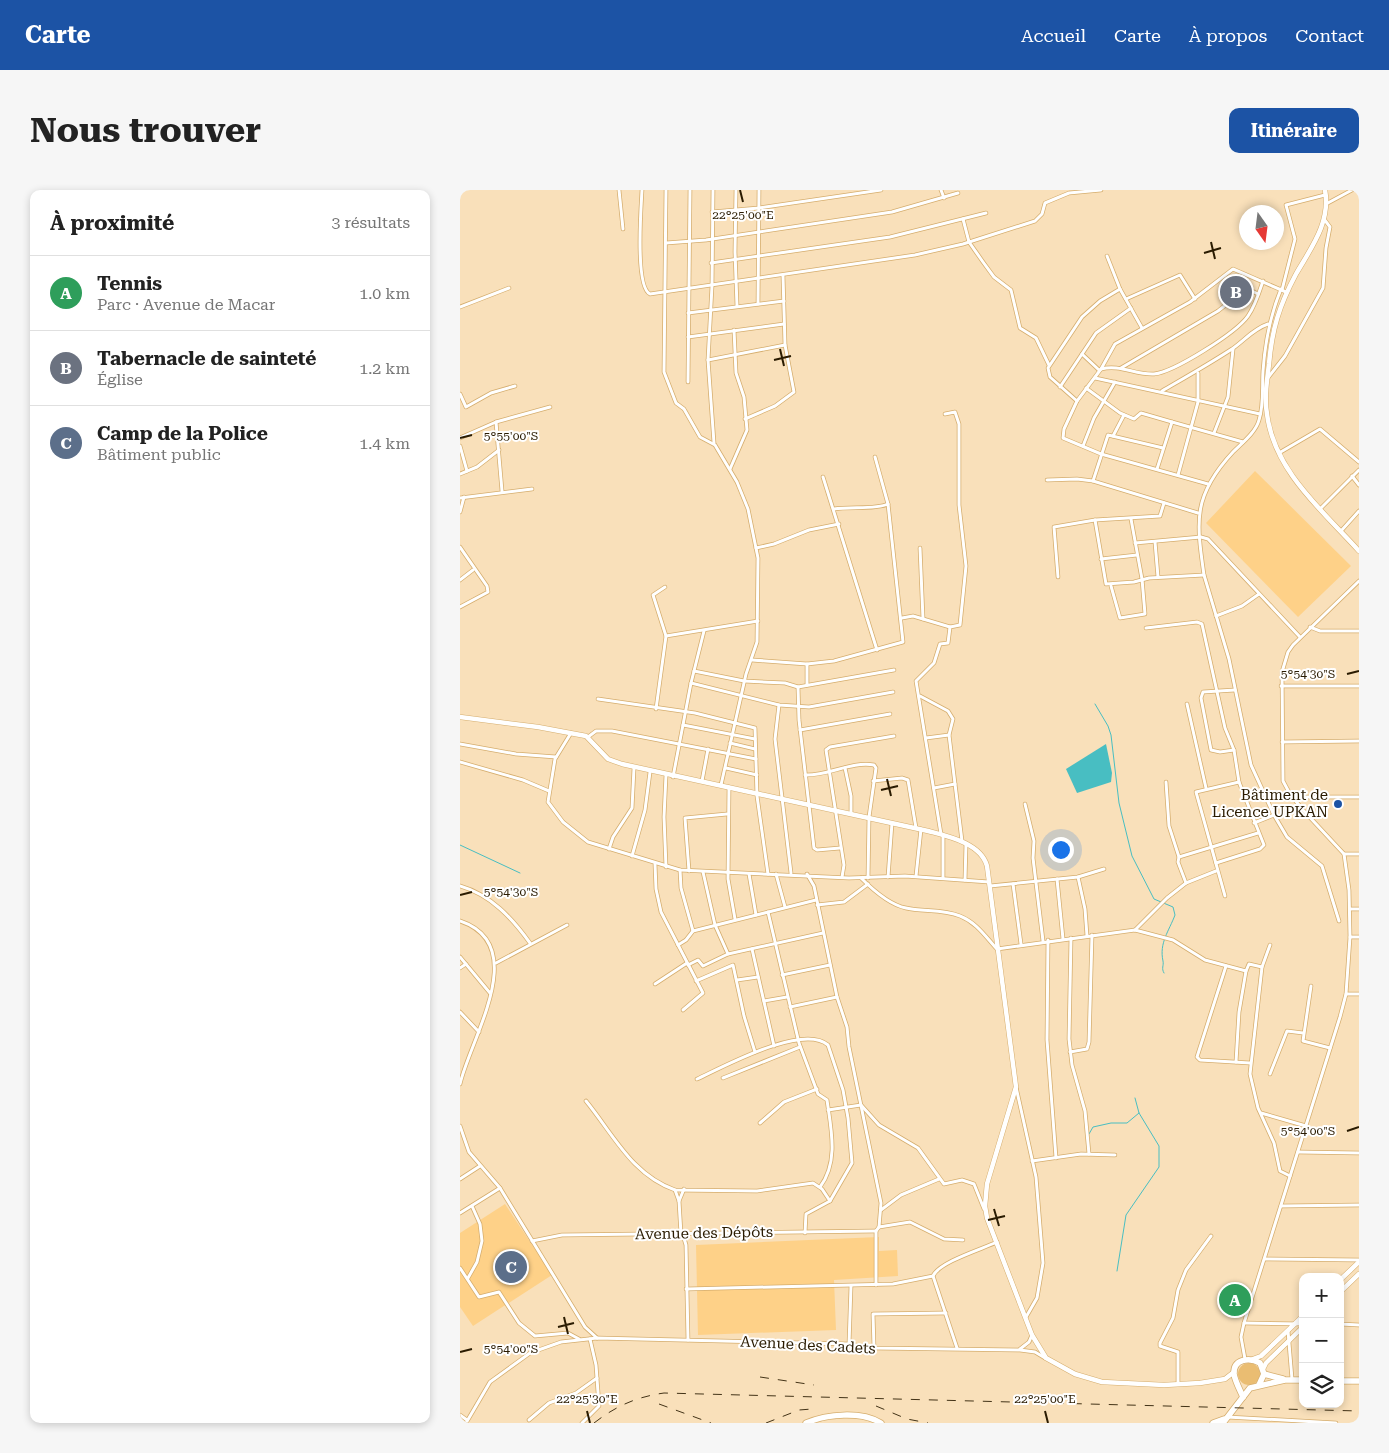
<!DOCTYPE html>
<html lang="fr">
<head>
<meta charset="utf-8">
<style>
	:root { --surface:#fff; --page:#f6f6f6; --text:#222; --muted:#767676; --line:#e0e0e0; --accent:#1c53a5 }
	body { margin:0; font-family:"Roboto Serif",serif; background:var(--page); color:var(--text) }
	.controls { position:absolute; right:15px; bottom:15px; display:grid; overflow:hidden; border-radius:10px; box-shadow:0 2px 8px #0003 }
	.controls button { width:45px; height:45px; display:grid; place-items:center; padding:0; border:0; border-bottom:1px solid var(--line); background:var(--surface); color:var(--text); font:25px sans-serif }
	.compass { position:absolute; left:779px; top:15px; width:45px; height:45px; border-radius:50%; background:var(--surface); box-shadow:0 2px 8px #0003; rotate:166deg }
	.you { position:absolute; left:600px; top:659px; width:18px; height:18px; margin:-12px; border:4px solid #fff; border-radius:50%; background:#1a73e8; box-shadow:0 0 0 8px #1a73e833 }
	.badge { display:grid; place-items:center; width:32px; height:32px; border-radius:50%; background:var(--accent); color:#fff; font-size:16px; font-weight:700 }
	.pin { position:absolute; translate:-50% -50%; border:2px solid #fff; box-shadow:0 1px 5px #0006 }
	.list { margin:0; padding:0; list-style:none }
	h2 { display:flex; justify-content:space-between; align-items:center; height:65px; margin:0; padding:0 20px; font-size:21px }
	h2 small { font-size:16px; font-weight:400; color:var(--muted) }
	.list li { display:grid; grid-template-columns:32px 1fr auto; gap:15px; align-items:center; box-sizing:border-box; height:75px; padding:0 20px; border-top:1px solid var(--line) }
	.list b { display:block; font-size:19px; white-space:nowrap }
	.list p { margin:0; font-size:16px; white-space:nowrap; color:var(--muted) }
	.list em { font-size:16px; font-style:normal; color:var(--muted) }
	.icon { flex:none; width:28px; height:28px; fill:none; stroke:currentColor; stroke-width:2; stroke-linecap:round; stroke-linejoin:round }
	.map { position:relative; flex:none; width:899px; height:1233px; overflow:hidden; border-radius:10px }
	header { display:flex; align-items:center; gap:30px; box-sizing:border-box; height:70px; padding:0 25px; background:var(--accent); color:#fff }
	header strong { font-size:24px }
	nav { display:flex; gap:28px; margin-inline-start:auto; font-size:18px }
	.intro { display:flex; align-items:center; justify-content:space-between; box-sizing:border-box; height:120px; padding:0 30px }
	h1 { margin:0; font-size:35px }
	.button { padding:12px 22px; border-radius:10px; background:var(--accent); color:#fff; font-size:18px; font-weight:700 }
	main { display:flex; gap:30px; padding:0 30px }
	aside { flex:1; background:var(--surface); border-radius:10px; box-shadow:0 2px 8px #0003 }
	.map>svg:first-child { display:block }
	.built { fill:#fed188 }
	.green { fill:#eabd72 }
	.water { fill:#48bec2 }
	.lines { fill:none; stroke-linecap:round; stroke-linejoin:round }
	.stream { stroke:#48bec2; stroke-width:1 }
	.street-casing { stroke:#d5ad6d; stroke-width:4.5 }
	.secondary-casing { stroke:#d5ad6d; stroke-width:5.5 }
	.highway-casing { stroke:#d5ad6d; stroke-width:7 }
	.street { stroke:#fff; stroke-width:3 }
	.secondary { stroke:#fff; stroke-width:4.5 }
	.highway { stroke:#fff; stroke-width:5.5 }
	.rail { stroke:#433317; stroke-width:1; stroke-dasharray:9 9; stroke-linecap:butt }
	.ticks { fill:none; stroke:#2a1b01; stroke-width:2 }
	.poi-dot { fill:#1c53a5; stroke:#fff; stroke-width:2 }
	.labels { text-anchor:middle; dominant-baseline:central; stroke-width:4; stroke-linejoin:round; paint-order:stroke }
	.poi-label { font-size:15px; fill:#2a1b01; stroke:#fff; text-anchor:end }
	.street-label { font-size:15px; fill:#2a1b01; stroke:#fff }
	.ticks-label { font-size:12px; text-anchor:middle; fill:#2a1b01; stroke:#fff; stroke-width:4; stroke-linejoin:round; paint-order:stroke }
</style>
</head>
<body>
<header>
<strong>Carte</strong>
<nav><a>Accueil</a><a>Carte</a><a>À propos</a><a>Contact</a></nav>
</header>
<div class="intro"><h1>Nous trouver</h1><a class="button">Itinéraire</a></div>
<main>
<aside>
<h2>À proximité<small>3 résultats</small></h2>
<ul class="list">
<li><span class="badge" style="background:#2e9e5b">A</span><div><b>Tennis</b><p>Parc · Avenue de Macar</p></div><em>1.0 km</em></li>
<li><span class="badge" style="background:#6b7280">B</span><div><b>Tabernacle de sainteté</b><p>Église</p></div><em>1.2 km</em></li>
<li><span class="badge" style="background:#5c6f8a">C</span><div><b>Camp de la Police</b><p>Bâtiment public</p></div><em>1.4 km</em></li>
</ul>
</aside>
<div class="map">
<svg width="899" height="1233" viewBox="0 0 899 1233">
	<rect width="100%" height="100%" fill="#f9e0ba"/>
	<!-- built -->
	<g class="built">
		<polygon points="795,281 891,376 838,427 746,333"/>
		<polygon points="45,1014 92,1085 13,1136 0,1117 0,1043"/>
		<polygon points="419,1047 419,1061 437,1060 438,1086 374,1090 376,1140 238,1145 236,1055"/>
	</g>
	<!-- green -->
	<circle class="green" cx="789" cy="1184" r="11"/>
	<!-- water -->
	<polygon class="water" points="646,554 652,583 651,592 617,603 606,579"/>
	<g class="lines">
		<!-- stream -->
		<g class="stream">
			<path d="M635,514L648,536L651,545L659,613L672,666L694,709L713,717L715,725C709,741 699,753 703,771C704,776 701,778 704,783"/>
			<polyline points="0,655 60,683"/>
			<polyline points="629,944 633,937 651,933 667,933 679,923"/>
			<polyline points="657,1081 666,1025 699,977 699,956 679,923 675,908"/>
		</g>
		<defs>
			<g id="street">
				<polyline points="159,0 163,39"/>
				<path d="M182,0C181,18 175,97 190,104L455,65L503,54L575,31L582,24L585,13L609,3L641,0"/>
				<polyline points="206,0 204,182 216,213 224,219 240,247 255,255 277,292 288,319 298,368 297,452 286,484 261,595"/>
				<polyline points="253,0 252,96 248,170 254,253"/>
				<polyline points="276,0 275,62 277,116"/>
				<polyline points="481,0 484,8"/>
				<polyline points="866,14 892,0"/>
				<polyline points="252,22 299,18 421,0"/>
				<polyline points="503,29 509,52 523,72 534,87 551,100 560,138 576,148 589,175"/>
				<polyline points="206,53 246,50 432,22 498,3"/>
				<polyline points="647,66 660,99 682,138"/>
				<polyline points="251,73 430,47 526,23"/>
				<path d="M821,99C810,126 805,152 803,181C802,196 804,215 799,230C796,242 782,253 773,262C733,305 736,330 744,385L769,469L791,575L814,625L827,647L862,676L879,731"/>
				<polyline points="822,100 835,49 826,15 865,5"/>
				<polyline points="666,109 720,85 735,109"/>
				<polyline points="298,114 299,0"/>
				<polyline points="0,117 49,98"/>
				<polyline points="228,123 324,111"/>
				<polyline points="228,147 324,134"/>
				<polyline points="622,164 639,180"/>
				<polyline points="248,170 325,155"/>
				<polyline points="661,178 758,121 782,102 792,101 798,104"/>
				<path d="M641,179C660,174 675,185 694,184C714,182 776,143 788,126C795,116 799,103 803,91"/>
				<polyline points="635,188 800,224"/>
				<polyline points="807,189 825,166 863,98 866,58 870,37 864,29"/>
				<polyline points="228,192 230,0"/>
				<polyline points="600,197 636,143 671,118"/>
				<polyline points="626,198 660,223 674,229 681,223 712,232"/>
				<path d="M702,201C726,187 749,174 772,159C785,150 793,139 808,134"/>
				<polyline points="0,204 6,217 31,203 55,196"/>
				<polyline points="617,211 590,187 588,178 622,127 640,111 660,99"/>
				<polyline points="285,229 315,216 334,202 325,155 323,86"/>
				<polyline points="36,232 42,301"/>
				<polyline points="754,243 768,207 773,159"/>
				<polyline points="653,246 664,225"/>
				<polyline points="0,248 36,232 90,217"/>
				<polyline points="0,256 7,281"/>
				<polyline points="623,256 634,228 655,192"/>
				<polyline points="819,263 860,239 899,272"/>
				<polyline points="270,279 287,240 284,207 276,183 274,140"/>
				<polyline points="697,279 712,232 783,252"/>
				<polyline points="0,284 17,277 39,260"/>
				<polyline points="718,285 738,212 738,183"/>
				<polyline points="892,286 899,295"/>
				<polyline points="363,287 417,460"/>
				<polyline points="587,290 617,289 633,291 738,323"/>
				<polyline points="633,291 648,245 703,258"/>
				<polyline points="748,294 641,264 603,248 604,239 617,211 641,179 655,154 730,112 773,79 826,102"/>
				<polyline points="0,308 72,299"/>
				<polyline points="861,318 899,280"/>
				<path d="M374,319C389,316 416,320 428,314"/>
				<polyline points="0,322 4,307"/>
				<polyline points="635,330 646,394 674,392 689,388 744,385"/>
				<polyline points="881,341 899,321"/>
				<polyline points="695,352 698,387"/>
				<polyline points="675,353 741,347 748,349 840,447"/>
				<polyline points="0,357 27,396 28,402 0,417"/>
				<polyline points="296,358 314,354 349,340 379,334"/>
				<polyline points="460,358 463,429"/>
				<polyline points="641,369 677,365"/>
				<polyline points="598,387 594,337 635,330 700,326 704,313"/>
				<polyline points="0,390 13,380"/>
				<polyline points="651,396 660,428 685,424 682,389 671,329"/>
				<polyline points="205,397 193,405 206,446 298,431"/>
				<polyline points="756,426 782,416 799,404"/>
				<polyline points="442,428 453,426 490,437"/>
				<polyline points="850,437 860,441 899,441"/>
				<polyline points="686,438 737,432 742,434 765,538 774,560 779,592 804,655 800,659 756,673"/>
				<polyline points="292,470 347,474 374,471 443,452 428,314 415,267"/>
				<polyline points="234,481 284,491 325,493 338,497 434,480"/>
				<polyline points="231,493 319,515 349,517 433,502"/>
				<polyline points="347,495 347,474"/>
				<polyline points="821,496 899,496"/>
				<polyline points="338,497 339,530 354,658 357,660 380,658"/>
				<polyline points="460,506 488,521 493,529 489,545 502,651"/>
				<polyline points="138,509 235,523 295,538 297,606 308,684"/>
				<polyline points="727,514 746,598"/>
				<polyline points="319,515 315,549 331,683"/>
				<polyline points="196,519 206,446"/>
				<polyline points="223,535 295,549"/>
				<polyline points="340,540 430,524"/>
				<polyline points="111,543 95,569 88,612 103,632 128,652 220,680 389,688 445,686 529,692"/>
				<polyline points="128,547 136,541 152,541 296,569"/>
				<polyline points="466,548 489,545"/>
				<polyline points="822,552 899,551"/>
				<polyline points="270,553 295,559"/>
				<polyline points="0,554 56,564 96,567"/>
				<polyline points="774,560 760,562 751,560 741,508 743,502 775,500"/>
				<polyline points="0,572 63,590 89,601"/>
				<polyline points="266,578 297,585"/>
				<polyline points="385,578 391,606 391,624"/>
				<polyline points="206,585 204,627 206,677"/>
				<path d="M345,585C368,586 391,571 414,575L416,578L409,627L408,688"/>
				<polyline points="213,587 231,493 244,441"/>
				<polyline points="242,591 248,559"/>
				<polyline points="413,591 442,588 448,590 456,638"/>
				<polyline points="706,592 709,636 719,667"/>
				<polyline points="269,597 268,689 275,729"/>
				<polyline points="474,598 495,594"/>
				<polyline points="832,607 899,607"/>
				<polyline points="565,614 574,651 573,668 583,751"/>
				<polyline points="794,633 814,625"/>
				<polyline points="481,644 456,491 474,473 480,454 488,453 490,437 500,435 506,376 499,315 499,234 495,222 485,224"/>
				<polyline points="149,659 153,647 172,618 174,578"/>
				<polyline points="884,664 899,664"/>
				<polyline points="172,666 185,620 190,582"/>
				<polyline points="195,674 196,699 201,722 243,803 223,820"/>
				<polyline points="220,680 221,698 233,741"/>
				<polyline points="229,681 225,628 267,624"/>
				<polyline points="243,682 255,735 268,764"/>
				<polyline points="289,684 296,725"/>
				<polyline points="316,684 325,717"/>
				<polyline points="347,684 354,696 377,807 387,837 389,857 421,1013 419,1037 416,1041 416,1095"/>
				<polyline points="456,686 461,639"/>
				<polyline points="382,687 384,675 366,560 370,557 434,546"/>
				<polyline points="428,687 432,633"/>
				<polyline points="618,687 625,719 627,746"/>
				<path d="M401,688C412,699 430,715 446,718C463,722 482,719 500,726C517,733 525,746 537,759L675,740L713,750L745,770L786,781L789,774L802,777"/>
				<polyline points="483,688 483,645"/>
				<polyline points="597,689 603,749"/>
				<polyline points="505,690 506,654"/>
				<polyline points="726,693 718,672 719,667 798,643"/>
				<polyline points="553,694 561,754"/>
				<path d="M0,696C31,705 52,728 70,753"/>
				<polyline points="530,696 618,687 644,679"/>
				<polyline points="765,706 736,602 779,592"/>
				<polyline points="357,715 384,712 408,694"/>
				<polyline points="890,719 899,719"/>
				<path d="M308,722L339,853L358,904L367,910C371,939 379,972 360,997"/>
				<path d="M0,731C72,755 10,849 0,894"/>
				<polyline points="675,740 707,708 726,693 756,681"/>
				<polyline points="890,747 899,747"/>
				<polyline points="611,748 609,849 612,875 625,921 629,964"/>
				<polyline points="588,750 587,850 596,968"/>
				<polyline points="218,755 226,750 233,741 356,710"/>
				<polyline points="810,755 802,777 790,884 798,918 814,953 820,981 830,986"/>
				<polyline points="292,759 314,856"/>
				<polyline points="0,767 30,803"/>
				<polyline points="36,773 107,735"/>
				<polyline points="228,775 238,770 243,776 268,764 363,743"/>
				<polyline points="766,776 737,867 740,870 790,873"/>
				<polyline points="0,778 6,774"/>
				<polyline points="322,785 370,775"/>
				<polyline points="277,790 298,787"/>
				<polyline points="236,791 273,775 284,826 295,862"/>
				<polyline points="195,794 227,773"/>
				<polyline points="851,796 843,851 870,858"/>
				<polyline points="886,804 899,804"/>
				<polyline points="304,811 327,807"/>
				<polyline points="330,817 377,807"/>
				<polyline points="0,822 19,842"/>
				<polyline points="610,862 627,859 629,852 632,745"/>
				<polyline points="776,872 779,822 786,781"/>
				<polyline points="810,884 827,841 843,843"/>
				<polyline points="263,888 340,857"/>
				<path d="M237,889C263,877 343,833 368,855L383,900L388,928L392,973L370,1011L346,1024L345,1043"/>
				<polyline points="556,897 576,987 583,1073 577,1108 566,1127"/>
				<path d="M126,911C153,944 172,985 215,1000L297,1001L353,993L362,999L370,1011"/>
				<polyline points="368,920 401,915 419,935 458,958 484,994 502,990 514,994 524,1019"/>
				<polyline points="801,923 846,936"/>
				<polyline points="300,933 324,912 357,899"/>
				<polyline points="0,936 9,962 40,998 125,1137 137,1148"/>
				<polyline points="838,962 899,963"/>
				<polyline points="572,971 621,964 655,965"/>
				<polyline points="0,989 20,976"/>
				<polyline points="215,1000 219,1011 221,1044"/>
				<polyline points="219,1011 224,999"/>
				<polyline points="821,1016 899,1015"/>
				<polyline points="421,1020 441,1005 479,989"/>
				<polyline points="0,1023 40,998"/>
				<polyline points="419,1037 450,1032 484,1049 503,1050"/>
				<polyline points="223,1045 226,1055 228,1150"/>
				<polyline points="72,1051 102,1045 416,1041"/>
				<polyline points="805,1069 899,1070"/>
				<polyline points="0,1078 19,1107 39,1102 59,1133 75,1146 108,1143 119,1149"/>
				<polyline points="473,1086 497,1158"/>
				<polyline points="8,1088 17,1072 22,1051 20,1034 12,1016"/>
				<path d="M226,1099L433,1094L473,1086C479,1072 522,1059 537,1052"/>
				<polyline points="784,1133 843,1134"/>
				<polyline points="880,1134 899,1135"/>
				<polyline points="828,1141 832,1189"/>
				<polyline points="389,1154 391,1096"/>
				<polyline points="414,1158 413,1124 486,1123"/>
				<polyline points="560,1159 569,1152 572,1145"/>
				<polyline points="785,1169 781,1147 784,1133 880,827 886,804 890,747 889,700 884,664 843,620 830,604 823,591 822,482 828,462 833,455 899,391"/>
				<polyline points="718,1194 718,1162 700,1156 700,1153 713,1128 718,1100 726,1080 751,1046"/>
				<polyline points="0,1225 7,1230"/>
				<polyline points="767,1227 876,1233"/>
				<polyline points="69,1230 89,1213 116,1203 137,1188"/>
				<polyline points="6,1233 30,1192 70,1163 101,1152 137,1148 389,1154 414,1158 560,1160 575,1162 585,1168"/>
				<polyline points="122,1233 139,1216 136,1175 130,1149"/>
			</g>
			<g id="secondary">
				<path d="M865,0C871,32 851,58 836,84C819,116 812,139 809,174C807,191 804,208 807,224C814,281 863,321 899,361"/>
				<path d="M0,527L78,537L126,546L148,569L162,574L468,641C487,646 521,653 527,676L556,897L527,994L525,1016L527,1028L572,1145L586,1168L615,1184L642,1192L704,1195L740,1193L765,1189L774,1182"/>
				<polyline points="880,1090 899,1072"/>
				<polyline points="880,1102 899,1084"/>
				<polyline points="793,1169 801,1166 843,1126"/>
				<polyline points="803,1179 806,1173 843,1137"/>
			</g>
			<g id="highway">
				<polyline points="804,1184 823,1189"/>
				<polyline points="880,1191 899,1191"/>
				<path d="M783,1207C780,1200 775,1191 774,1184C773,1169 789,1167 800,1173L804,1184L799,1195"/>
				<path d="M346,1233C367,1224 401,1221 421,1233"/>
				<polyline points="753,1233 764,1229"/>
				<polyline points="763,1233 790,1198 825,1190 843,1190"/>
			</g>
		</defs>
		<!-- street casing -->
		<use href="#street" class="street-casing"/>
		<!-- secondary casing -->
		<use href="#secondary" class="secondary-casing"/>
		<!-- highway casing -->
		<use href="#highway" class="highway-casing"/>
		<!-- street -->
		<use href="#street" class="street"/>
		<!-- secondary -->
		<use href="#secondary" class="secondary"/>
		<!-- highway -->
		<use href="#highway" class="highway"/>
		<!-- rail -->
		<g class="rail">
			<polyline points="300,1187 354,1195"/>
			<polyline points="199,1214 251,1233"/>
			<polyline points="416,1216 447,1229 468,1233"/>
			<path d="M134,1233C156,1216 176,1207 204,1203L899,1221"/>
			<polyline points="306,1233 339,1220 352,1219"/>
		</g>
	</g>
	<!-- ticks -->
	<path class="ticks" d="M280,0L283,12M751,52L755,69M744,63L761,58M320,159L324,176M314,170L331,166M0,248L12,245M887,484L899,481M427,589L431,606M421,600L438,596M0,705L12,702M887,941L899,937M534,1019L539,1036M528,1030L545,1026M104,1127L108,1144M98,1137L114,1133M0,1162L12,1159M127,1221L130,1233M585,1221L588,1233"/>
	<!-- markers -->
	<circle class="poi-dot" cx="878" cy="614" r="5"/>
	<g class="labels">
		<!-- poi labels -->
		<g class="poi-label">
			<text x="868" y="605">Bâtiment de<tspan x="868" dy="17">Licence UPKAN</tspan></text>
		</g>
		<!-- street labels -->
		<g class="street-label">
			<text transform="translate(244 1043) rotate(-1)">Avenue des Dépôts</text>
			<text transform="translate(348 1155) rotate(3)">Avenue des Cadets</text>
		</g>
	</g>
	<g class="ticks-label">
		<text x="283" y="29">22°25'00"E</text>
		<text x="51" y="250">5°55'00"S</text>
		<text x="848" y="488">5°54'30"S</text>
		<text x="51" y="706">5°54'30"S</text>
		<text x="848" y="945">5°54'00"S</text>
		<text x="51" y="1163">5°54'00"S</text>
		<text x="127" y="1213">22°25'30"E</text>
		<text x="585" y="1213">22°25'00"E</text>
	</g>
</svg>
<div class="controls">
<button>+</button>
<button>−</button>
<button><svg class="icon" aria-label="layers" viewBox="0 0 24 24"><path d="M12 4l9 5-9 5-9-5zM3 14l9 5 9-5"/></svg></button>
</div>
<svg class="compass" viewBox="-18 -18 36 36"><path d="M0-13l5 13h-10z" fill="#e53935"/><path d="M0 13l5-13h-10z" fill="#767676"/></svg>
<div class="you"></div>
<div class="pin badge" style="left:775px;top:1110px;background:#2e9e5b">A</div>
<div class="pin badge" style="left:776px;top:102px;background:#6b7280">B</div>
<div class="pin badge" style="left:51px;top:1077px;background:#5c6f8a">C</div>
</div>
</main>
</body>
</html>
